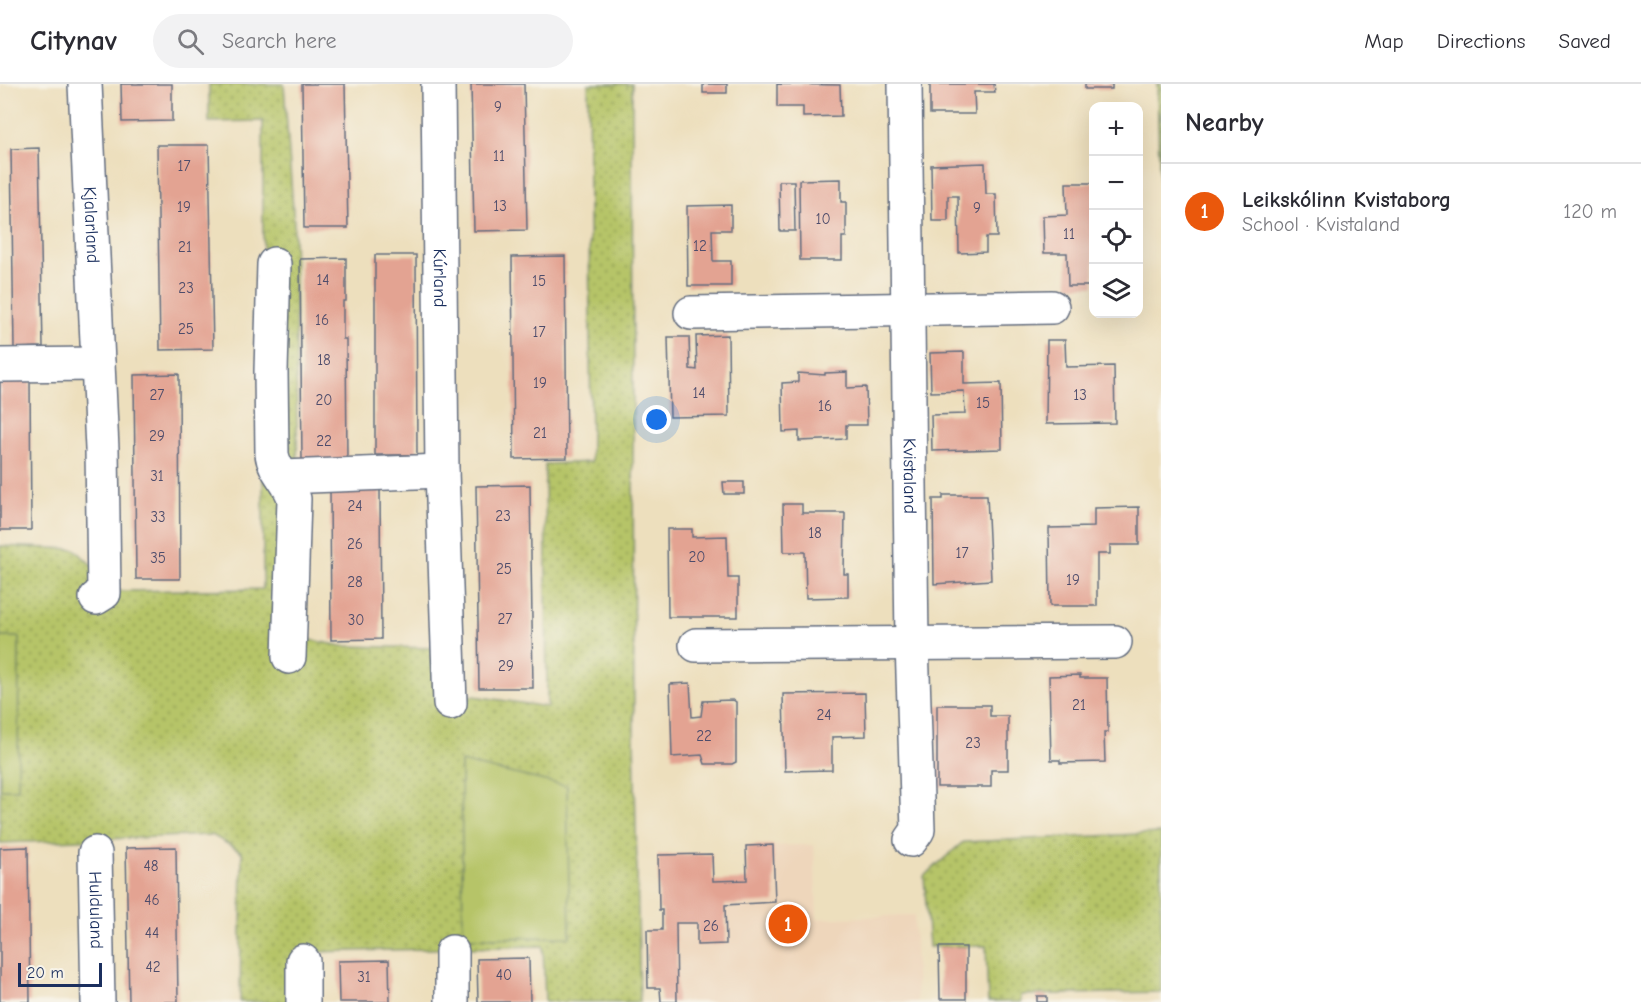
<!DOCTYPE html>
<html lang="en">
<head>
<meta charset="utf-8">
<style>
	:root { --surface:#fff; --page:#f2f2f3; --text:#2b2b33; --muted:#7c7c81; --line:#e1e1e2; --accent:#ea580c }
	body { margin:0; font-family:"Comic Neue",sans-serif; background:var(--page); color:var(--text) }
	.controls { position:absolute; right:18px; top:18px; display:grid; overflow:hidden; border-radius:12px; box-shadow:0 6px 24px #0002 }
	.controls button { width:54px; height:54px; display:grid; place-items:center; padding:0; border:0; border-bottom:2px solid var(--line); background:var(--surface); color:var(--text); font:30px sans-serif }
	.scale { position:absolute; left:18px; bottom:15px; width:84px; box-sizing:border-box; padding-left:6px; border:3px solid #1b2f5e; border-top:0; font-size:16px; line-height:21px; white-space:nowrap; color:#1b2f5e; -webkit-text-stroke:4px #f7f3e8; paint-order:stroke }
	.you { position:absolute; left:657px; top:336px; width:21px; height:21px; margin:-15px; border:4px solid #fff; border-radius:50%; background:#1a73e8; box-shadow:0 0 0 9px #1a73e833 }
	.badge { display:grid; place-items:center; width:39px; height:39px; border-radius:50%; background:var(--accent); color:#fff; font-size:20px; font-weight:700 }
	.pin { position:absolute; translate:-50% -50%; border:3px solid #fff; box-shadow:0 2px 6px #0006 }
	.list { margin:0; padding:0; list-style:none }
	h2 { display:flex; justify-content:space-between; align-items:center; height:78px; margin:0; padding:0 24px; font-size:26px }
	h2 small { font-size:20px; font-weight:400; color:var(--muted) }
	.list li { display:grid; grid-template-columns:39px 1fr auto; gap:18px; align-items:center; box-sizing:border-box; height:96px; padding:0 24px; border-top:2px solid var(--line) }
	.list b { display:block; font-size:22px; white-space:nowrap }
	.list p { margin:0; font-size:20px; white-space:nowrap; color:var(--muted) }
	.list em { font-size:20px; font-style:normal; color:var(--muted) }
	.icon { flex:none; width:33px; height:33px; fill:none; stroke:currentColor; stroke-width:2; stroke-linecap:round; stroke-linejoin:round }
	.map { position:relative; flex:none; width:1161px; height:918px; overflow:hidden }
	header { display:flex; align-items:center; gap:36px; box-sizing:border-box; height:84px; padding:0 30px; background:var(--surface); border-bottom:2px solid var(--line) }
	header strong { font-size:28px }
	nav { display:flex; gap:33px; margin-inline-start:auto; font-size:21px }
	.search { width:420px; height:54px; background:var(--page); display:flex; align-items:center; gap:15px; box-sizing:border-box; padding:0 21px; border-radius:33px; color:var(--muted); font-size:22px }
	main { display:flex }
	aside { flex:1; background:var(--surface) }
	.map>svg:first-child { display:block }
	.built { fill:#eed6bb }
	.grass { fill:url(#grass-dots); stroke:#687a62; stroke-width:1.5 }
	.park { fill:#b6c467; stroke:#687a62; stroke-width:1.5 }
	.building { fill:#e3a392 }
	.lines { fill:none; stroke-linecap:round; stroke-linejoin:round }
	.minor-casing { stroke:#646d7f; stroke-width:36 }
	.minor { stroke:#fff; stroke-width:33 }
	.labels { text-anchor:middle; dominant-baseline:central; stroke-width:4.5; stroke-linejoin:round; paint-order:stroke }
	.number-label { font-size:15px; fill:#4d4c6b }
	.street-label { font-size:18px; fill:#1b2f5e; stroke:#f7f3e8 }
</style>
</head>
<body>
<header>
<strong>Citynav</strong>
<div class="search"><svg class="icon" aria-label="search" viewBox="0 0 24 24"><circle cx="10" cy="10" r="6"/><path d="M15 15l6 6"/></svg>Search here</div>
<nav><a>Map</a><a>Directions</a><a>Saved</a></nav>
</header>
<main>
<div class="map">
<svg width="1161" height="918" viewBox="0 0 1161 918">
	<defs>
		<pattern id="grass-dots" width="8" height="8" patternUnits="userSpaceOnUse" patternTransform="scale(1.5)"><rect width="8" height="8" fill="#b6c467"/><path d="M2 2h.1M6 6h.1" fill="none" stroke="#93a058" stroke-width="1.8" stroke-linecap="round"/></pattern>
	</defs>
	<rect width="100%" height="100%" fill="#f7f3e8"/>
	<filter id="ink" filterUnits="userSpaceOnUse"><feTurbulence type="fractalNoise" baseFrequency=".0167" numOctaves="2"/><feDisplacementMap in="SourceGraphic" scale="12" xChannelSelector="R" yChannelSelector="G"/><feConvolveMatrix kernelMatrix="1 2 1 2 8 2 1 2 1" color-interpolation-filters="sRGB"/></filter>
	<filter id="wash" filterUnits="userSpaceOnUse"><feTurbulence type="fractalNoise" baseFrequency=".008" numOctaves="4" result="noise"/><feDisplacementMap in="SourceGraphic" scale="24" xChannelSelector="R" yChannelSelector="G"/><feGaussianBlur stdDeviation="1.35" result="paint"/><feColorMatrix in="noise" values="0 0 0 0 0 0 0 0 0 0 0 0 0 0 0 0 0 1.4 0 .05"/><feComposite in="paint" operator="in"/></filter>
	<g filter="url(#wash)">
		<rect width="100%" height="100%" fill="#eddfbd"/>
		<!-- built -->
		<polygon class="built" points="814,761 817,835 914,831 917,918 661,918 660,904 648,904 647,846 662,845 662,826 659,826 658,771 712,770 713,796 746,796 746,762"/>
		<!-- grass -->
		<g class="grass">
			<polygon points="209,0 284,0 294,139 300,554 342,562 436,564 435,606 547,623 545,380 591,378 588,0 632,0 634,650 640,918 545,918 543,862 314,868 313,918 240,918 242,768 212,751 0,759 0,462 75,465 118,507 263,505 263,37 209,38"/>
			<polygon points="1157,0 1161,0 1161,159"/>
			<polygon points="1161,749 1161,908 1021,911 1021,918 988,918 986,862 929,863 924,792 963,758"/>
		</g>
		<!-- park -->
		<g class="park">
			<polygon points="0,553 19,553 18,705 0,705"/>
			<polygon points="461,678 567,702 570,853 463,854"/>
		</g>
		<g id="blocks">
			<!-- building -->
			<g class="building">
				<polygon points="121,0 172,0 172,37 122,38"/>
				<polygon points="302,0 345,0 348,144 304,144"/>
				<polygon points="471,0 524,0 527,146 474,147"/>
				<rect x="703" y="0" width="24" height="9"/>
				<polygon points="777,0 840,1 841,32 803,33 803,23 777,23"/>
				<polygon points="930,0 994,0 995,8 974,8 975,30 930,30"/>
				<rect x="1085" y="0" width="27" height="5"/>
				<polygon points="157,61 209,61 213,265 160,266"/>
				<polygon points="39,64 43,263 14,264 11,65"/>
				<polygon points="985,79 986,110 996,110 997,153 986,153 986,168 959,169 958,112 948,112 948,137 932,137 931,81"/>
				<polygon points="841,95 841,118 846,118 846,153 842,153 842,176 800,176 799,96"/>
				<polygon points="779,97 794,97 795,147 780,147"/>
				<polygon points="1066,99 1094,99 1094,202 1068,202 1067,169 1044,169 1043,132 1067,131"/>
				<polygon points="731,121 731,146 712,146 713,177 731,177 731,202 688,202 687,122"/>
				<polygon points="375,171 416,171 417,371 375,371"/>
				<polygon points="565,172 567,374 514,375 512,173"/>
				<polygon points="346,174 346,217 343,217 343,255 346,255 347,377 302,378 300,175"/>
				<polygon points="728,251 729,332 670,333 668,253 689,253 690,285 697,286 696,252"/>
				<polygon points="1047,256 1065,256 1066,283 1114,282 1115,339 1046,340"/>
				<polygon points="964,268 964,300 1001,299 1002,365 932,367 931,331 965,330 964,307 931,308 930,269"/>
				<polygon points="847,288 847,304 866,303 867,341 846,341 846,355 799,357 799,347 783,348 782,299 798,298 798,289 825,291 825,289"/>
				<polygon points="179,290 180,495 136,495 134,291"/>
				<polygon points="0,292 30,292 31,446 0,446"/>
				<polygon points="723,398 744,398 744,410 724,410"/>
				<polygon points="530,401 533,604 479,604 476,402"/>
				<polygon points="380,402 381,555 331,556 330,403"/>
				<polygon points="943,411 987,411 991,496 934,500 933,415 943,415"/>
				<polygon points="783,420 802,420 802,429 845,429 844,490 848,490 848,513 806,514 805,468 784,468"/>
				<polygon points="1139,423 1139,461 1110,461 1110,470 1097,470 1097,522 1050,522 1049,444 1094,443 1094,424"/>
				<polygon points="667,445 692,445 692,453 727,452 728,494 738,494 738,533 668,533"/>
				<polygon points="1080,591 1080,594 1107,594 1108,648 1104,648 1105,678 1060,679 1060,676 1051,676 1049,592"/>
				<polygon points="690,599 692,633 701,632 703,617 733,616 736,618 736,678 732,680 705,680 702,671 672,673 670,600"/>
				<polygon points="865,609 866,652 832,653 832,686 785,687 783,610"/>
				<polygon points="937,621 990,621 990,632 1008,632 1008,686 991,686 991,703 937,703"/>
				<polygon points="773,761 775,818 725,821 726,860 697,861 697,839 676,839 677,918 661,918 660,904 648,904 647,846 662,846 662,826 659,826 658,771 712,770 713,797 747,796 746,762"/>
				<polygon points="28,763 30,918 0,918 0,764"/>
				<polygon points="176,763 178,918 129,918 126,764"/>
				<polygon points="939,863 966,863 966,915 940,915"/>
				<polygon points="529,874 530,918 478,918 477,875"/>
				<polygon points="389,876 390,918 339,918 338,877"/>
				<rect x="1037" y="912" width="10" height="6"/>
			</g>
		</g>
	</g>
	<g filter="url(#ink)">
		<use href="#blocks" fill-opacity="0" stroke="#646d7f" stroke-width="1.5"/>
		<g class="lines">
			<defs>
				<g id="minor">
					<path id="s1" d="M85,0L102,365L104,509L96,514"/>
					<path id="s2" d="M438,0L442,387L450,619"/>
					<path id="s3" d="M905,0L912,559L918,746L911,756"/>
					<path d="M274,180L271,287L272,370C274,387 290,398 294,415L289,573"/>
					<polyline points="691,229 1052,223"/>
					<polyline points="0,281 98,280"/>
					<polyline points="283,393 442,387"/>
					<polyline points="696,561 1115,558"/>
					<path id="s4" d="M95,769L98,918"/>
					<polyline points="452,868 452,918"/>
					<polyline points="303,877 303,918"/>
				</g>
			</defs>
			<!-- minor casing -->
			<use href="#minor" class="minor-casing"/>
			<!-- minor -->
			<use href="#minor" class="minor"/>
		</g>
	</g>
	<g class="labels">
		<!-- number labels -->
		<g class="number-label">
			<text x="498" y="23">9</text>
			<text x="499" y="72">11</text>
			<text x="184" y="82">17</text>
			<text x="500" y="122">13</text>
			<text x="184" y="123">19</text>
			<text x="977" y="124">9</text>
			<text x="823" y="135">10</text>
			<text x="1069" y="150">11</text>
			<text x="700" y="162">12</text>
			<text x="185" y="163">21</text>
			<text x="323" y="196">14</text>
			<text x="539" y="197">15</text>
			<text x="186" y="204">23</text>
			<text x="322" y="236">16</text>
			<text x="186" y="245">25</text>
			<text x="539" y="248">17</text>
			<text x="324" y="276">18</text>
			<text x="540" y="299">19</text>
			<text x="699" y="309">14</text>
			<text x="157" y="311">27</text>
			<text x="1080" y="311">13</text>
			<text x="324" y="316">20</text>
			<text x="983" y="319">15</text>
			<text x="825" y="322">16</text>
			<text x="540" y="349">21</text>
			<text x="157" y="352">29</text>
			<text x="324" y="357">22</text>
			<text x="157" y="392">31</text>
			<text x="355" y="422">24</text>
			<text x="503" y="432">23</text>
			<text x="158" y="433">33</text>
			<text x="815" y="449">18</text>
			<text x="355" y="460">26</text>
			<text x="962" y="469">17</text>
			<text x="697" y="473">20</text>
			<text x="158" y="474">35</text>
			<text x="504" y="485">25</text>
			<text x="1073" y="496">19</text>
			<text x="355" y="498">28</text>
			<text x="505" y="535">27</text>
			<text x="356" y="536">30</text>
			<text x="506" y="582">29</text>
			<text x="1079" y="621">21</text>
			<text x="824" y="631">24</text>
			<text x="704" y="652">22</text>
			<text x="973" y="659">23</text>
			<text x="151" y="782">48</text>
			<text x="152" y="816">46</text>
			<text x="711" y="842">26</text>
			<text x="152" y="849">44</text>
			<text x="153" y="883">42</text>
			<text x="504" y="891">40</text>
			<text x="364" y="893">31</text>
		</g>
		<!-- street labels -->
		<g class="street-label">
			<text stroke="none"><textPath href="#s1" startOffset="141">Kjalarland</textPath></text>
			<text stroke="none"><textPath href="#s2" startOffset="194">Kúrland</textPath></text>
			<text stroke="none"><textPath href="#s3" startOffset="392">Kvistaland</textPath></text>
			<text stroke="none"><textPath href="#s4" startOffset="57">Hulduland</textPath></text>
		</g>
	</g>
</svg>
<div class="controls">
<button>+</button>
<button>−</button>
<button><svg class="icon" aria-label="locate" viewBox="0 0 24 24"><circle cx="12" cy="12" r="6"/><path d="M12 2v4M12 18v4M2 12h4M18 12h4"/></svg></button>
<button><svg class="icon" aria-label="layers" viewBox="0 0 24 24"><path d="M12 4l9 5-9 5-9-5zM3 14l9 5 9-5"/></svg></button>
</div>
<div class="scale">20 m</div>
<div class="you"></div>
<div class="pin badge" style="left:788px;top:840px">1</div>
</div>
<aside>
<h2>Nearby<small></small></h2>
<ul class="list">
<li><span class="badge">1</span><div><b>Leikskólinn Kvistaborg</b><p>School · Kvistaland</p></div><em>120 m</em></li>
</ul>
</aside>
</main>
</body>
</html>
